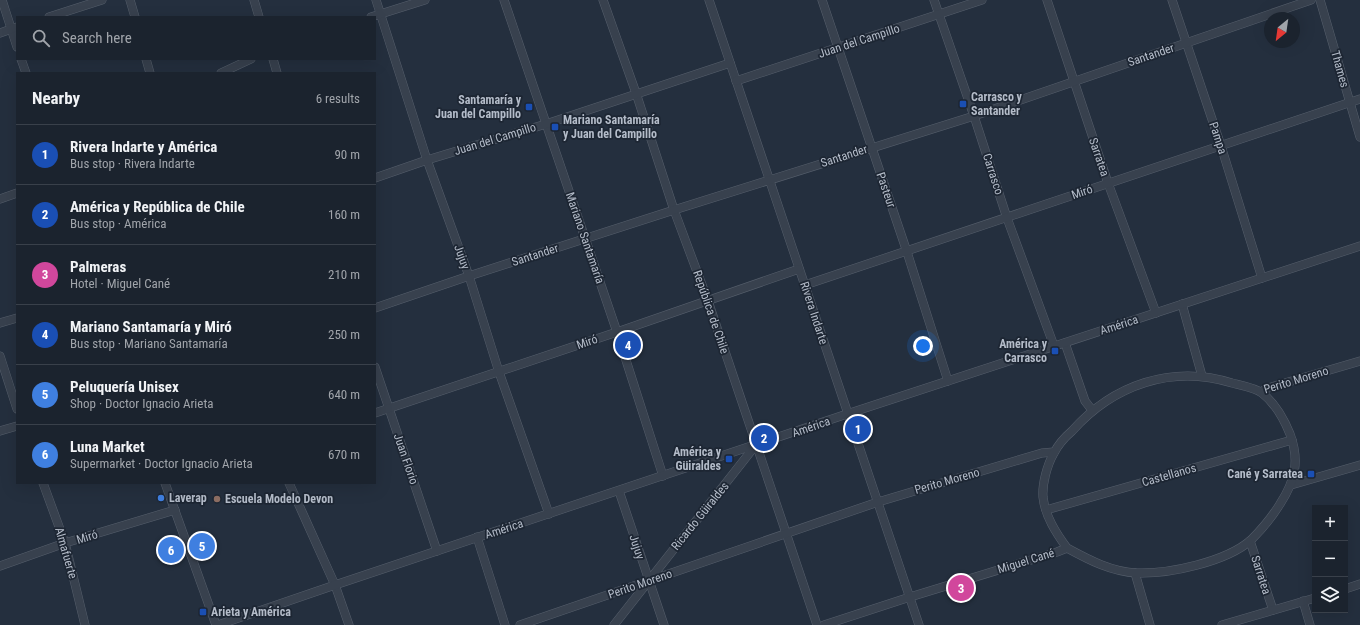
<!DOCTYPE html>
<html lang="en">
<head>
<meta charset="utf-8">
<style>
	:root { --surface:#1b232e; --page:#242b36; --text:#f1f3f6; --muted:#a0a4aa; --line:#39404a; --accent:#ea580c }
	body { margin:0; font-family:"Roboto Condensed",sans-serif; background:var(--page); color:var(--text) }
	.controls { position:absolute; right:12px; bottom:12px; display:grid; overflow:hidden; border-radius:0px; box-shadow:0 4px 16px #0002 }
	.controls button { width:36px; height:36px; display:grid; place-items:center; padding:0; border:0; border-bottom:1px solid var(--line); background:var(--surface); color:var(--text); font:20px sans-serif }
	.compass { position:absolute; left:1264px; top:12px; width:36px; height:36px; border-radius:50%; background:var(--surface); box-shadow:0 4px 16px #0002; rotate:209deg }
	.you { position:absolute; left:923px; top:346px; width:14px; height:14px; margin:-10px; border:3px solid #fff; border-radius:50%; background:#1a73e8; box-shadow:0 0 0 6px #1a73e833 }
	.badge { display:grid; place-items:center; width:26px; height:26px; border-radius:50%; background:var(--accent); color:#fff; font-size:13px; font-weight:700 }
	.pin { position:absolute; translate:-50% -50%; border:2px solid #fff; box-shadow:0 1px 4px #0006 }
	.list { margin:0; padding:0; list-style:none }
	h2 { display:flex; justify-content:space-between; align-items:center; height:52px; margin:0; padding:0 16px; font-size:17px }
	h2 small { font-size:13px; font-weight:400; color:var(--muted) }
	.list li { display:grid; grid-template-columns:26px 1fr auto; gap:12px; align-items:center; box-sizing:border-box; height:60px; padding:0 16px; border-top:1px solid var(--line) }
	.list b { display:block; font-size:15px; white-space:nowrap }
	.list p { margin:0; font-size:13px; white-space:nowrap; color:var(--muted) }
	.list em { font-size:13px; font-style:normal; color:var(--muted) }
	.icon { flex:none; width:22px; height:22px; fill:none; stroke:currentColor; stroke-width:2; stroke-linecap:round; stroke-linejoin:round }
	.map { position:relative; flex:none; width:1360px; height:625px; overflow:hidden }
	.search { position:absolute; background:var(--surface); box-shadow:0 4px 16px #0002; left:16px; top:16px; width:360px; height:44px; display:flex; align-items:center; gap:10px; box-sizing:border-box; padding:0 14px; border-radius:0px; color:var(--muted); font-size:15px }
	.panel { position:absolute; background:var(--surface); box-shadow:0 4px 16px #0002; left:16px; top:72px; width:360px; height:412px; border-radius:0px }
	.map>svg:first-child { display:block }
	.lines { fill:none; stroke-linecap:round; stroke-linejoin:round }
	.minor-casing { stroke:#565f6c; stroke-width:9 }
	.minor { stroke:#38414e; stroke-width:8 }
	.transit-dot { fill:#1a4fb4; stroke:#1d2633; stroke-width:1.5 }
	.shop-dot { fill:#3f7fe0; stroke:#1d2633; stroke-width:1.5 }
	.education-dot { fill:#8d6e63; stroke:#1d2633; stroke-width:1.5 }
	.labels { text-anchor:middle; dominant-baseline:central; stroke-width:3.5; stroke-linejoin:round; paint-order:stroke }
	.street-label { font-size:12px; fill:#b4bcc9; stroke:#1d2633 }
	.poi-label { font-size:12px; font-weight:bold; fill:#b4bcc9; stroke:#1d2633; text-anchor:start }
</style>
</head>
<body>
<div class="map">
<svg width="1360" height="625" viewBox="0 0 1360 625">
	<rect width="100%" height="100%" fill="#242f3e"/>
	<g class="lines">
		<defs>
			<g id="minor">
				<polyline points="2,0 17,47"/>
				<polyline points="130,0 135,17"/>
				<polyline points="254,0 259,17"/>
				<polyline points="376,0 427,160 469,276 499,372 549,514"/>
				<polyline points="504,0 617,332 663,476"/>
				<polyline points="603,0 636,93 674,210 708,301 817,625"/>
				<polyline points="709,0 919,625"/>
				<polyline points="822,0 907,252 948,381"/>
				<polyline points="934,0 974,116 1007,218 1054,346"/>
				<polyline points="1047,0 1108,183 1156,313"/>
				<polyline points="1172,0 1221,146 1262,278"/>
				<polyline points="1320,0 1360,137"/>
				<polyline points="49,17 102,0"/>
				<polyline points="371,17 425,0"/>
				<polyline points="0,33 17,27"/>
				<polyline points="21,59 26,73"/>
				<polyline points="146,59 150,73"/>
				<polyline points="273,59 277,73"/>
				<polyline points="221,73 251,59"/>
				<polyline points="736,81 982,0"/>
				<polyline points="375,178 427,160 546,124 730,63"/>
				<polyline points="0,199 17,193"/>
				<polyline points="805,285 1360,99"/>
				<polyline points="1182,304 1202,376"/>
				<polyline points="375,308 469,276 674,210 974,116 1311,0"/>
				<polyline points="0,323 17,318"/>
				<polyline points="1065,343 1085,401 1092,410"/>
				<polyline points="0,356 17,409"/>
				<polyline points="375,367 437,551"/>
				<polyline points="1261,392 1268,388 1360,361"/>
				<polyline points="375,413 617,332 799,269"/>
				<polyline points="0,431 17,426"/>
				<polyline points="43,483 65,543 85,625"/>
				<polyline points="165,483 216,625"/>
				<polyline points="289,483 335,585 349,625"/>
				<polyline points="1291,485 1360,465"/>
				<polyline points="619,491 664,625"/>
				<polyline points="1046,510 1292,440"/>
				<polyline points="477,537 505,625"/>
				<polyline points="1250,541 1273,610"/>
				<polyline points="0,566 65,543 175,510"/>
				<polyline points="1135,573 1150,625"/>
				<polyline points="1345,589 1360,584"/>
				<polyline points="1303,601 1310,625"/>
				<polyline points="218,625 335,585 847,414 1360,246"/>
				<polyline points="520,625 878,502 1042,453 1054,452"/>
				<polyline points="614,625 755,446"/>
				<path d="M824,625L910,597L1057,552L1067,548C1089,560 1112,572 1137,573C1169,574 1226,562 1251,540C1262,529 1272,517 1280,504C1295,481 1300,461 1290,434C1284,419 1275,403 1262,393C1256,388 1240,385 1232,383C1172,364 1113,385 1072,431C1065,437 1058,445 1054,453C1047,465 1042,484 1043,497C1045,516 1056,533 1067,548"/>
				<polyline points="1222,625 1315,598"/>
			</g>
		</defs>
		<!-- minor casing -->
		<use href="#minor" class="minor-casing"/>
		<!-- minor -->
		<use href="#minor" class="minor"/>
	</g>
	<!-- markers -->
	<g class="transit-dot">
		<rect x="959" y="100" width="8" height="8" rx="2"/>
		<rect x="525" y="103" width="8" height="8" rx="2"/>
		<rect x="551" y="123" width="8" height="8" rx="2"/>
		<rect x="1051" y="347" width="8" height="8" rx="2"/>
		<rect x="725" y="455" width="8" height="8" rx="2"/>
		<rect x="1307" y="470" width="8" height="8" rx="2"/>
		<rect x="199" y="608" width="8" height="8" rx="2"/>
	</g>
	<circle class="shop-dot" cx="161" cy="498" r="4"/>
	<circle class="education-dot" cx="217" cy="499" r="4"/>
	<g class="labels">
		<!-- street labels -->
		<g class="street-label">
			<text transform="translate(859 41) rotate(-18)">Juan del Campillo</text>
			<text transform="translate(1151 55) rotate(-19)">Santander</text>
			<text transform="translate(1340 69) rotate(74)">Thames</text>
			<text transform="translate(1218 138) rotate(72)">Pampa</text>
			<text transform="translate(495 139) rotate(-17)">Juan del Campillo</text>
			<text transform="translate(844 156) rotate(-18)">Santander</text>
			<text transform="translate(1099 157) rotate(71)">Sarratea</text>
			<text transform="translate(993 174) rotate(72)">Carrasco</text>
			<text transform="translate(886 190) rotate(71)">Pasteur</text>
			<text transform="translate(1082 192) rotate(-19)">Miró</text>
			<text transform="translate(585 238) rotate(71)">Mariano Santamaría</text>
			<text transform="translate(535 255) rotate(-18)">Santander</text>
			<text transform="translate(462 257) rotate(70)">Jujuy</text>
			<text transform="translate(711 312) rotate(71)">República de Chile</text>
			<text transform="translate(814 313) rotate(72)">Rivera Indarte</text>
			<text transform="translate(1119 325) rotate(-18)">América</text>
			<text transform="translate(587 342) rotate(-19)">Miró</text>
			<text transform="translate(1296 380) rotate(-17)">Perito Moreno</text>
			<text transform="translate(811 427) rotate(-19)">América</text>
			<text transform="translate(406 459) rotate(71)">Juan Florio</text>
			<text transform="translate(1169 475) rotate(-16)">Castellanos</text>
			<text transform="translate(947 481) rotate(-16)">Perito Moreno</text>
			<text transform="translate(700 516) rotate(-51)">Ricardo Güiraldes</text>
			<text transform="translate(504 529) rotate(-18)">América</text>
			<text transform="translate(87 537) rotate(-17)">Miró</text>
			<text transform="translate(637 547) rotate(72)">Jujuy</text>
			<text transform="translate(66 553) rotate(74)">Almafuerte</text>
			<text transform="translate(1026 561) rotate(-17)">Miguel Cané</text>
			<text transform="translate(1261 575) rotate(72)">Sarratea</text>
			<text transform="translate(640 584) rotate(-19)">Perito Moreno</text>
		</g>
		<!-- poi labels -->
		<g class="poi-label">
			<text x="971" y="97">Carrasco y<tspan x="971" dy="14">Santander</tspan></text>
			<text x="521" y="100" text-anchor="end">Santamaría y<tspan x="521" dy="14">Juan del Campillo</tspan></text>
			<text x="563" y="120">Mariano Santamaría<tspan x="563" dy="14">y Juan del Campillo</tspan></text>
			<text x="1047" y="344" text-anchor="end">América y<tspan x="1047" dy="14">Carrasco</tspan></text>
			<text x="721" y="452" text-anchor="end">América y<tspan x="721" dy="14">Güiraldes</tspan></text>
			<text x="1303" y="474" text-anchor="end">Cané y Sarratea</text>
			<text x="169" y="498">Laverap</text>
			<text x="225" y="499">Escuela Modelo Devon</text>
			<text x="211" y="612">Arieta y América</text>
		</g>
	</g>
</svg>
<div class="controls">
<button>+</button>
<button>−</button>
<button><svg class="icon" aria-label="layers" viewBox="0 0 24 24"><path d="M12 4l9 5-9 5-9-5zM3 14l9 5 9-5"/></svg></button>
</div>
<svg class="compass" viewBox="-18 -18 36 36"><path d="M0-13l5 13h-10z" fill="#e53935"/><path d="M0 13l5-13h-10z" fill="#a0a4aa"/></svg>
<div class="you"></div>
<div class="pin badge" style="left:858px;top:429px;background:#1a4fb4">1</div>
<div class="pin badge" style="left:764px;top:438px;background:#1a4fb4">2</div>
<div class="pin badge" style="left:961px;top:588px;background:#d1479c">3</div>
<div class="pin badge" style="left:628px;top:345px;background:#1a4fb4">4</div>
<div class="pin badge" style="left:202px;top:546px;background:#3f7fe0">5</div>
<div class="pin badge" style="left:171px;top:550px;background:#3f7fe0">6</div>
<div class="search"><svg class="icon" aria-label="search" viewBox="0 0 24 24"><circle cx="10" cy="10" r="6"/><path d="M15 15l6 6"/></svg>Search here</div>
<section class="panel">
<h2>Nearby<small>6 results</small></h2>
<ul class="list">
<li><span class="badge" style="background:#1a4fb4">1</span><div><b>Rivera Indarte y América</b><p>Bus stop · Rivera Indarte</p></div><em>90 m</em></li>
<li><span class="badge" style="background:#1a4fb4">2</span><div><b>América y República de Chile</b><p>Bus stop · América</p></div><em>160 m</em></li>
<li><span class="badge" style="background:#d1479c">3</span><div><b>Palmeras</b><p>Hotel · Miguel Cané</p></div><em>210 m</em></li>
<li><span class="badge" style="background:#1a4fb4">4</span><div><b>Mariano Santamaría y Miró</b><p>Bus stop · Mariano Santamaría</p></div><em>250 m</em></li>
<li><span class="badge" style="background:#3f7fe0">5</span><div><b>Peluquería Unisex</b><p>Shop · Doctor Ignacio Arieta</p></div><em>640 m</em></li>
<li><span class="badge" style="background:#3f7fe0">6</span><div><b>Luna Market</b><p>Supermarket · Doctor Ignacio Arieta</p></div><em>670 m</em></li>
</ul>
</section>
</div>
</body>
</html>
